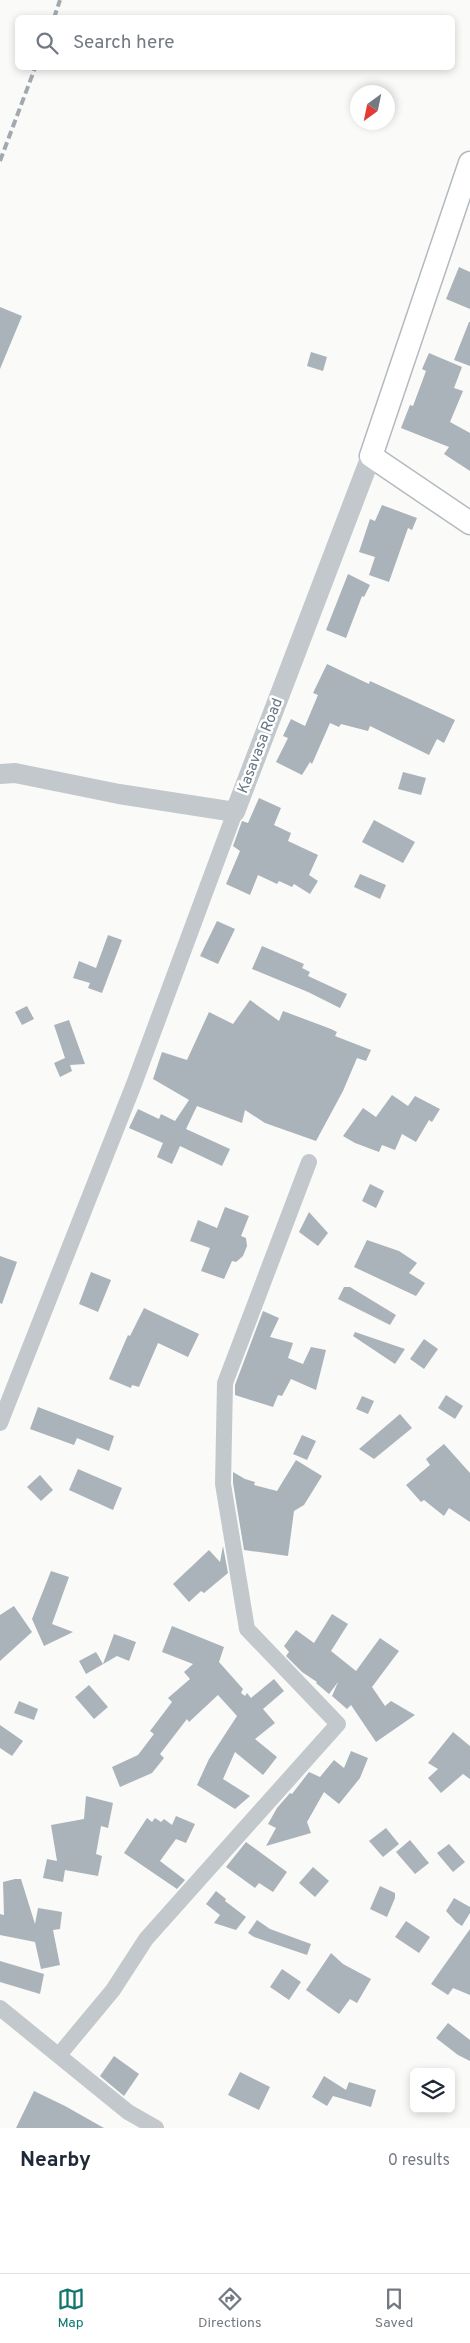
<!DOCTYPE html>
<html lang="en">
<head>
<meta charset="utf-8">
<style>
	:root { --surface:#fff; --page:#f2f2f3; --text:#1f2937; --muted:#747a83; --line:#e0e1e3; --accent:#0f766e }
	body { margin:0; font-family:Overpass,sans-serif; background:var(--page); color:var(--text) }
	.controls { position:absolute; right:15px; bottom:15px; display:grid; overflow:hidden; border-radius:8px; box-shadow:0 2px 8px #0003 }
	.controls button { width:45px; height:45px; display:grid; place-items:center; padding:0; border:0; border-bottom:1px solid var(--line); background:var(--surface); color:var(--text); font:25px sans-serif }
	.compass { position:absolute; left:350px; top:85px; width:45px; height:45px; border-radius:50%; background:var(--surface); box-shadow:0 2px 8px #0003; rotate:213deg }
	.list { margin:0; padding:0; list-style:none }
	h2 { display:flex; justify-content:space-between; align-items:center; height:65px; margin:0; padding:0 20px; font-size:21px }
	h2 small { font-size:16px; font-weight:400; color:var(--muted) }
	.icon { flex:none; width:28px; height:28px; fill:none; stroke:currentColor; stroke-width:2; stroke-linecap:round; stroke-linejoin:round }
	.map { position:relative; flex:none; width:470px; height:2128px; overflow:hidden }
	.search { position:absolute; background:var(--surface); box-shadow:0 2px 8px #0003; left:15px; right:15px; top:15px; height:55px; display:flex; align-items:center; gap:12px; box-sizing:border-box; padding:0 18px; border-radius:8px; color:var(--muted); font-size:19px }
	.sheet { height:145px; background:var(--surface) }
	nav { display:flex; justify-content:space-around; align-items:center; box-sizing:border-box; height:70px; border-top:1px solid var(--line); background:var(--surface); font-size:14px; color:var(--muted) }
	nav a { display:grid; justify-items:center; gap:2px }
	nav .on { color:var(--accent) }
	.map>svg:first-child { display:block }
	.building { fill:#aab3b9 }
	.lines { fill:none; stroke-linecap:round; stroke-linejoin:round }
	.secondary-casing { stroke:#b3babf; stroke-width:25 }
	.minor { stroke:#c3c8cc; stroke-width:16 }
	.tertiary { stroke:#c3c8cc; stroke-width:20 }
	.secondary { stroke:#fff; stroke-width:22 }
	.rail { stroke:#a2aab0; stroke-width:4; stroke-dasharray:8 4; stroke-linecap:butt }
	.labels { text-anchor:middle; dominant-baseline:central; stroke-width:5; stroke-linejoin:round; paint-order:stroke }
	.street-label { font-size:15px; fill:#657683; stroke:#fff }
</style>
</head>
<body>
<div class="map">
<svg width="470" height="2128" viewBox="0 0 470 2128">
	<rect width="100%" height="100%" fill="#fafaf8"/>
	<!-- building -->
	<g class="building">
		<polygon points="459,267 470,272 470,309 446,299"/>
		<polygon points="0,307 22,316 0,369"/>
		<polygon points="469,322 470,322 470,366 454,360"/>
		<polygon points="311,352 327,357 323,371 307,366"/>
		<polygon points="429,353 462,367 454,388 463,391 450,422 470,433 470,471 444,454 449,447 401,428 410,405 413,406 426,371 422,369"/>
		<polygon points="382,505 417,518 412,530 408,528 389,582 369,575 375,557 359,552 370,519 375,521"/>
		<polygon points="348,574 370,585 364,597 362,596 346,638 326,630"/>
		<polygon points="327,664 369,684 370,681 455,720 444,743 437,739 429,755 370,726 368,731 341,724 339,727 330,723 312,764 310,762 302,775 276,762 288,738 283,736 291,719 305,726 318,695 313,693"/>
		<polygon points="403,772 426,778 421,795 398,789"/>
		<polygon points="259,798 281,808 274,825 291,833 288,841 318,855 309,875 318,881 310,894 294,884 292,887 279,881 277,884 258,875 250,895 226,884 240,851 233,846 242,821 248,823"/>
		<polygon points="374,820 415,842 403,863 362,842"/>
		<polygon points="360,874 386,885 380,899 354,887"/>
		<polygon points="217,921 235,929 218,964 200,956"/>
		<polygon points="108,935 122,940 102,993 88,988 90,983 73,978 79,961 96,968"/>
		<polygon points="262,946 304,964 302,968 310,972 308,976 347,994 340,1008 308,992 252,969"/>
		<polygon points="250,1000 279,1021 283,1011 331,1029 337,1032 335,1036 371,1050 366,1061 357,1058 343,1091 316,1141 265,1123 245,1110 242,1123 197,1106 186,1129 230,1149 222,1166 180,1146 172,1164 157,1157 163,1143 129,1128 138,1109 159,1119 161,1114 175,1121 189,1100 153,1079 162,1052 187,1060 209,1012 233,1024"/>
		<polygon points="27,1006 34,1019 22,1025 15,1012"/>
		<polygon points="69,1020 85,1064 70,1065 72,1071 60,1077 54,1063 65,1058 54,1025"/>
		<polygon points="392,1095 408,1106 415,1096 440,1109 432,1122 429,1120 416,1142 402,1134 395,1150 382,1145 379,1152 355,1143 343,1136 363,1108 376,1117"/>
		<polygon points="370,1184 384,1191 376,1208 362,1201"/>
		<polygon points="225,1207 249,1216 241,1236 246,1238 247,1246 243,1256 236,1262 232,1261 224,1279 201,1271 210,1248 190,1241 198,1220 217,1228"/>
		<polygon points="309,1212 328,1233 318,1246 299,1232"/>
		<polygon points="367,1240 399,1251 417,1263 409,1273 425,1283 416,1296 354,1267"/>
		<polygon points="0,1256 17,1262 2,1304 0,1303"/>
		<polygon points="91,1272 111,1280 98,1312 79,1304"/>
		<polygon points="344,1287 350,1287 396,1315 390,1325 338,1299"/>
		<polygon points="144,1308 199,1334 188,1357 158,1343 139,1387 132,1385 131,1388 109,1379 128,1335 130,1336"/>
		<polygon points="263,1311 279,1318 270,1337 293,1343 288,1358 303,1364 311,1347 326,1350 316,1390 291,1379 282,1396 278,1395 273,1407 235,1395 235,1385"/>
		<polygon points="355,1332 405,1349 395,1364 353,1336"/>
		<polygon points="424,1339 438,1349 424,1369 410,1359"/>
		<polygon points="446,1395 463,1406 455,1419 438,1408"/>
		<polygon points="362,1396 374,1401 368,1414 356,1409"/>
		<polygon points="38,1407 114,1436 109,1451 77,1438 74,1445 30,1429"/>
		<polygon points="400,1414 412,1428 374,1459 359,1449"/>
		<polygon points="302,1435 316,1441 307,1460 293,1454"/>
		<polygon points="444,1444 470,1473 470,1522 449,1508 444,1516 424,1500 421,1502 406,1485 430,1465 426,1459"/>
		<polygon points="296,1460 322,1476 304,1505 294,1511 288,1556 244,1550 233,1483 233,1472 245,1479 255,1482 254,1485 277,1491"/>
		<polygon points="78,1469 122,1488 113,1510 69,1490"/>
		<polygon points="40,1475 53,1490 41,1501 27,1487"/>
		<polygon points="223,1546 228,1573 204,1593 201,1591 189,1602 173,1584 209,1550 220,1562"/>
		<polygon points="51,1571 69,1577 52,1624 73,1632 44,1646 32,1619"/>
		<polygon points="14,1606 32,1632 0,1661 0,1615"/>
		<polygon points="332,1614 348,1624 331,1651 356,1671 380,1638 399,1651 372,1687 385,1706 391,1701 415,1715 376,1742 351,1705 347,1709 332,1696 338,1682 329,1694 316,1683 317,1682 302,1672 286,1656 289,1652 284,1646 296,1630 314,1643"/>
		<polygon points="172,1626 224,1647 219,1662 243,1689 241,1693 245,1696 247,1693 251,1698 274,1679 284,1691 263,1709 275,1723 255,1739 277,1757 263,1775 235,1752 223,1779 250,1796 235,1809 197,1785 209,1759 237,1716 218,1695 189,1722 187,1719 160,1754 164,1758 152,1773 120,1787 112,1767 138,1755 154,1734 150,1731 172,1702 168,1698 190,1679 184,1672 193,1664 162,1652"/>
		<polygon points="114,1634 136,1642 129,1661 117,1656 86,1674 79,1661 96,1652 103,1664"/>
		<polygon points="89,1685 108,1707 94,1719 75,1697"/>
		<polygon points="19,1701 38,1709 34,1720 14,1713"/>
		<polygon points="0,1725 23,1741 12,1756 0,1748"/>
		<polygon points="453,1732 470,1746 470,1779 463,1774 441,1793 428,1778 438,1769 428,1763"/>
		<polygon points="351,1751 368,1758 360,1778 339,1804 324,1792 307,1822 311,1833 266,1846 276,1828 268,1824 277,1808 290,1793 292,1794 309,1772 320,1777 334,1760 344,1768"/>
		<polygon points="86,1796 113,1803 108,1828 101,1826 96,1854 102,1856 98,1876 65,1870 63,1882 43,1878 47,1859 57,1861 51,1825 84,1819"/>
		<polygon points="176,1816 195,1824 186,1843 176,1839 160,1861 185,1880 177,1889 124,1853 147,1818 152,1822 155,1818 161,1822 164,1819 172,1825"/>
		<polygon points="386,1828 399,1844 383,1857 369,1841"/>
		<polygon points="410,1840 429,1863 415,1874 396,1852"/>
		<polygon points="246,1842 287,1872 273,1892 259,1883 255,1888 226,1867"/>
		<polygon points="449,1844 465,1862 453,1872 437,1853"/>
		<polygon points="313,1867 329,1881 315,1897 299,1883"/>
		<polygon points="15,1879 21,1879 35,1924 38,1908 62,1912 60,1929 53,1930 60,1965 41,1969 35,1942 0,1935 0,1914 4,1915 3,1882"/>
		<polygon points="380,1886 395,1893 395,1898 387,1917 370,1909"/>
		<polygon points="216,1891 226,1899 225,1901 246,1917 236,1930 214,1923 220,1915 206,1904"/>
		<polygon points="454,1898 470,1907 470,1913 462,1926 456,1922 446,1911"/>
		<polygon points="257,1920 270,1929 311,1944 307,1955 254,1937 248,1933"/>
		<polygon points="406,1921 430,1937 419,1953 395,1937"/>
		<polygon points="470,1929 470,1995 453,1988 448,1995 431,1984"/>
		<polygon points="331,1953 343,1964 371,1979 357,2003 350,1999 339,2014 306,1990"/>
		<polygon points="0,1961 44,1974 40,1994 0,1982"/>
		<polygon points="282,1969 301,1982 289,2000 270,1987"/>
		<polygon points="448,2023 470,2040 470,2061 458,2055 436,2038"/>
		<polygon points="114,2056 139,2074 124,2096 100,2076"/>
		<polygon points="240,2072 270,2087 259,2110 228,2095"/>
		<polygon points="324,2076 346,2090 349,2082 376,2090 371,2107 333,2096 327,2106 312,2097"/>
		<polygon points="34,2091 65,2106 104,2128 16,2128"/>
	</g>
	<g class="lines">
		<defs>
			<polyline id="secondary" points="470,163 371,456 470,523"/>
		</defs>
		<!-- secondary casing -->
		<use href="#secondary" class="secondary-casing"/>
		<!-- minor -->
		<g class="minor">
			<polyline points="0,1423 134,1084 235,812"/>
			<polyline points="0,2008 128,2112 156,2128"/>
			<polyline points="59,2055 113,1990 146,1939 338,1724 247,1629 223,1484 225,1383 309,1162"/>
		</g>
		<!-- tertiary -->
		<polyline class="tertiary" points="0,774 15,773 119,794 235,812 371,456"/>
		<!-- secondary -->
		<use href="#secondary" class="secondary"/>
		<!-- rail -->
		<g class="rail">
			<polyline points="54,18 60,0"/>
			<polyline points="0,161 35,68"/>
		</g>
	</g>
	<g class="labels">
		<!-- street labels -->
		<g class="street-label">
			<text transform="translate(261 746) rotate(-69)">Kasavasa Road</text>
		</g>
	</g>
</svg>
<div class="controls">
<button><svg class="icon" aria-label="layers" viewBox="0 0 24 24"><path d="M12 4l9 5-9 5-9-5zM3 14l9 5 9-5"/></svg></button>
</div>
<svg class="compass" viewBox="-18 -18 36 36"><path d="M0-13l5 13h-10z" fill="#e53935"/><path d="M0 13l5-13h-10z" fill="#747a83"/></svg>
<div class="search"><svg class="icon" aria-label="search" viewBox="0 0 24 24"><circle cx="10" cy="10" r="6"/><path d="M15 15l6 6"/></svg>Search here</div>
</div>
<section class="sheet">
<h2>Nearby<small>0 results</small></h2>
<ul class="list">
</ul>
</section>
<nav>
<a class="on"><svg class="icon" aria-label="map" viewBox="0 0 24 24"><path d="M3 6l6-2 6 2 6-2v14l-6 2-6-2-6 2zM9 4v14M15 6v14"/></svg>Map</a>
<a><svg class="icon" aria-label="directions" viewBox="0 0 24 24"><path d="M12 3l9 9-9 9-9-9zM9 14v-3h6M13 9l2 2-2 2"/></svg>Directions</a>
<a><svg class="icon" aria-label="saved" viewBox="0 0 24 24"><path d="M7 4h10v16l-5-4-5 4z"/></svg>Saved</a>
</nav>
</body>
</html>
